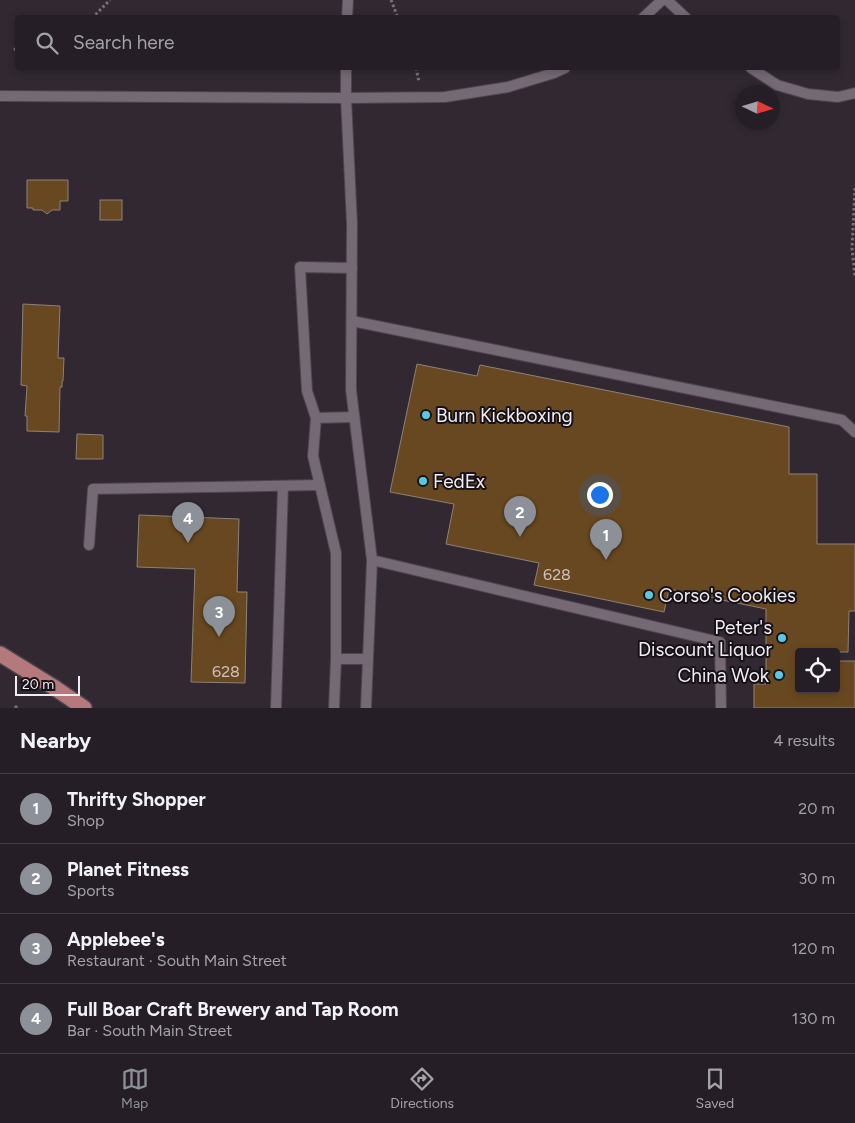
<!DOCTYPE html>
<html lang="en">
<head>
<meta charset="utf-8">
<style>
	:root { --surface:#251e26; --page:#312b32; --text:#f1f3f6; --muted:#a3a2a7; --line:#423c43; --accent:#8c9099 }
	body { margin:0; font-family:Figtree,sans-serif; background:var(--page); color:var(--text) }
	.controls { position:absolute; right:15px; bottom:15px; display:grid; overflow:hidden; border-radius:5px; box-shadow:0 2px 8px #0003 }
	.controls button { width:45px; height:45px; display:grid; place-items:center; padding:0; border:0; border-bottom:1px solid var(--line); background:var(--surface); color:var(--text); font:25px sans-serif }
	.compass { position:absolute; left:735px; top:85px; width:45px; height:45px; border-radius:50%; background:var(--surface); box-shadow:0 2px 8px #0003; rotate:94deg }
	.scale { position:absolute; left:15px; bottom:12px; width:65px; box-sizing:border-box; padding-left:5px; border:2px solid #f1ebf2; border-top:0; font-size:14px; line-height:18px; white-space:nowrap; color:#f1ebf2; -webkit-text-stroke:4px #161217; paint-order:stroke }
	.you { position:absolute; left:599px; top:494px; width:18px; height:18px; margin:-12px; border:4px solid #fff; border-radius:50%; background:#1a73e8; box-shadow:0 0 0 8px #1a73e833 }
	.badge { display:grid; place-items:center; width:32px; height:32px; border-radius:50%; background:var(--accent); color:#fff; font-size:16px; font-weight:700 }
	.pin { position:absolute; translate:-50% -41px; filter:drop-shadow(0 1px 2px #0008) }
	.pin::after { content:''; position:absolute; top:26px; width:18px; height:15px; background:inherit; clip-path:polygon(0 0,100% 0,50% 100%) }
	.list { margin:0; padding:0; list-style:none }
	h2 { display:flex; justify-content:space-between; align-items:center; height:65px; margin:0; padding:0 20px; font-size:21px }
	h2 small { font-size:16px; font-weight:400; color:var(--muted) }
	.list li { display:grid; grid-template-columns:32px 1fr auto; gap:15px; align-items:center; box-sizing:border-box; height:70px; padding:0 20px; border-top:1px solid var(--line) }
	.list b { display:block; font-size:19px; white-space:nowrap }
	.list p { margin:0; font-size:16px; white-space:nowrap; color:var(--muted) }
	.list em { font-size:16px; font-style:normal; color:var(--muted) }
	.icon { flex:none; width:28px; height:28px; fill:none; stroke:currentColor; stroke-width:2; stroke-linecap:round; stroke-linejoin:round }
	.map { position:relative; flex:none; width:855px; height:708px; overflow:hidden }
	.search { position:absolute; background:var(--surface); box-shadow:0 2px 8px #0003; left:15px; right:15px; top:15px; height:55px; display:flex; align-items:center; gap:12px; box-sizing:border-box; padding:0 18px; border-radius:5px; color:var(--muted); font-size:19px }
	.sheet { height:345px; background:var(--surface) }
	nav { display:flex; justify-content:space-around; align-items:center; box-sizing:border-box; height:70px; border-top:1px solid var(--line); background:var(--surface); font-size:14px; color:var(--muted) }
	nav a { display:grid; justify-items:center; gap:2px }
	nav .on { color:var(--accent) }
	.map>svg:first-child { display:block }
	.building { fill:#684820; stroke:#8d8276 }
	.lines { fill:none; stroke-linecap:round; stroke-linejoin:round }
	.service-casing { stroke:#4d454e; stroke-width:12 }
	.primary-casing { stroke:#4d454e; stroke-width:18 }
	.path { stroke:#7a727b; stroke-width:3; stroke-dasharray:2.5 2.5; stroke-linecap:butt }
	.service { stroke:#746975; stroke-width:10 }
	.primary { stroke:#b5797b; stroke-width:15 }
	.poi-dot { fill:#59c8e5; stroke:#161217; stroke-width:2 }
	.labels { text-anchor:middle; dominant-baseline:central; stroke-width:4; stroke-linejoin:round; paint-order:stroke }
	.number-label { font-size:16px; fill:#cfc2be }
	.poi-label { font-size:19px; fill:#f1ebf2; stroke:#161217; text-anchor:start }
</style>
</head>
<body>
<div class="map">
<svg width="855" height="708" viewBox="0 0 855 708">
	<rect width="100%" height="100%" fill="#312832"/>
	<!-- building -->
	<g class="building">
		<polygon points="27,180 68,180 68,201 60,201 60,210 52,210 47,214 42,210 33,210 33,208 27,208"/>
		<rect x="100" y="200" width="22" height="20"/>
		<polygon points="23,304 60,306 58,358 64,358 63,381 62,381 62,387 60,387 59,432 27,431 27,416 25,416 27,386 21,385"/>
		<polygon points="417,364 477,376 480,365 789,427 789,474 817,474 817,544 855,544 855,611 849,611 848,652 799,652 799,689 836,689 836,661 855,661 855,708 754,708 754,684 766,684 766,609 669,589 664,612 534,585 539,563 446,544 454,504 390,492"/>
		<polygon points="77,434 103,435 103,459 76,459"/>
		<polygon points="139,515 239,519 237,592 247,592 245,683 191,682 195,569 137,567"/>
	</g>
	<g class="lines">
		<defs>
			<g id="service">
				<polyline points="667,0 686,18"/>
				<polyline points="347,18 348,0"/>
				<polyline points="643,18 662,0"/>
				<polyline points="346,68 346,98 352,224 351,390 372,560 366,708"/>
				<polyline points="751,68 777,85 808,94 838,97 855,93"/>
				<polyline points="0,96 346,98 445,97 508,87 554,73 565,68"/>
				<polyline points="352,321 842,420 855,432"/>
				<polyline points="354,417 316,418 313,456 336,553 336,659 368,659"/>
				<polyline points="316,418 307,391 300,267 352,268"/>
				<polyline points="89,545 93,489 320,485"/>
				<polyline points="372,560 720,642 721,708"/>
				<polyline points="276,708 283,486"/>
				<polyline points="334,708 336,659"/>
			</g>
			<polyline id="primary" points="0,654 55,688 84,708"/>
		</defs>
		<!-- service casing -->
		<use href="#service" class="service-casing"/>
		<!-- primary casing -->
		<use href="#primary" class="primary-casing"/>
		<!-- path -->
		<g class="path">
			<polyline points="391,0 398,18"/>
			<polyline points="92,18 110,0"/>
			<polyline points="14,50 18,47"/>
			<polyline points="416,68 419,82"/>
			<polyline points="855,188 852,248 855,277"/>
			<polyline points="16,708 16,705"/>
		</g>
		<!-- service -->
		<use href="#service" class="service"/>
		<!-- primary -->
		<use href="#primary" class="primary"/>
	</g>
	<!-- markers -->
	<g class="poi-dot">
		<circle cx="426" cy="415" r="5"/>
		<circle cx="423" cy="481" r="5"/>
		<circle cx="649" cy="595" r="5"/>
		<circle cx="782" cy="638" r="5"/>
		<circle cx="779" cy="675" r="5"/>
	</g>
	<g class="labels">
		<!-- number labels -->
		<g class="number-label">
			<text x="557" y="574">628</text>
			<text x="226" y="671">628</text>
		</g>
		<!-- poi labels -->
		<g class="poi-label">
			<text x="436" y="415">Burn Kickboxing</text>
			<text x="433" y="481">FedEx</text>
			<text x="659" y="595">Corso's Cookies</text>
			<text x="772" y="627" text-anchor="end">Peter's<tspan x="772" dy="22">Discount Liquor</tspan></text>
			<text x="769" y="675" text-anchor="end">China Wok</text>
		</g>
	</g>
</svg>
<div class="controls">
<button><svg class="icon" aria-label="locate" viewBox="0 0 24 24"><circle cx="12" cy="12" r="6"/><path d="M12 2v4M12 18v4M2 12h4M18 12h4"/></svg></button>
</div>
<svg class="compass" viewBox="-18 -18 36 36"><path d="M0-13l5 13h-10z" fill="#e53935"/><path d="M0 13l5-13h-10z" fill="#a3a2a7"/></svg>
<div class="scale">20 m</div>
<div class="you"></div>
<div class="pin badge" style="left:606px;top:560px">1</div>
<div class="pin badge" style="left:520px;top:537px">2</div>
<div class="pin badge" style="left:219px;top:637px">3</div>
<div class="pin badge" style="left:188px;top:543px">4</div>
<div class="search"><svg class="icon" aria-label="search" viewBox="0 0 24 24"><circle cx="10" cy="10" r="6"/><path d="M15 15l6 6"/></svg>Search here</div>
</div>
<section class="sheet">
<h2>Nearby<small>4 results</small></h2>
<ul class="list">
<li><span class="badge">1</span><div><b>Thrifty Shopper</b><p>Shop</p></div><em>20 m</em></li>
<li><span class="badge">2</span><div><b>Planet Fitness</b><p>Sports</p></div><em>30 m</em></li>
<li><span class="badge">3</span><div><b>Applebee's</b><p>Restaurant · South Main Street</p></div><em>120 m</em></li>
<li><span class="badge">4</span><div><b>Full Boar Craft Brewery and Tap Room</b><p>Bar · South Main Street</p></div><em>130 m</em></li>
</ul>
</section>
<nav>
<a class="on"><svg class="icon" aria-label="map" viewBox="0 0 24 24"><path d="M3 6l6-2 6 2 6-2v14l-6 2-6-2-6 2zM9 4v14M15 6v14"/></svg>Map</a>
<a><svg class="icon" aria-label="directions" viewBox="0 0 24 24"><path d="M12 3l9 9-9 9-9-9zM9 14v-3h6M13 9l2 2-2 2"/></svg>Directions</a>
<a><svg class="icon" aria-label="saved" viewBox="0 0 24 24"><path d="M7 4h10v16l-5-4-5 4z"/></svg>Saved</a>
</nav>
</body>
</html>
